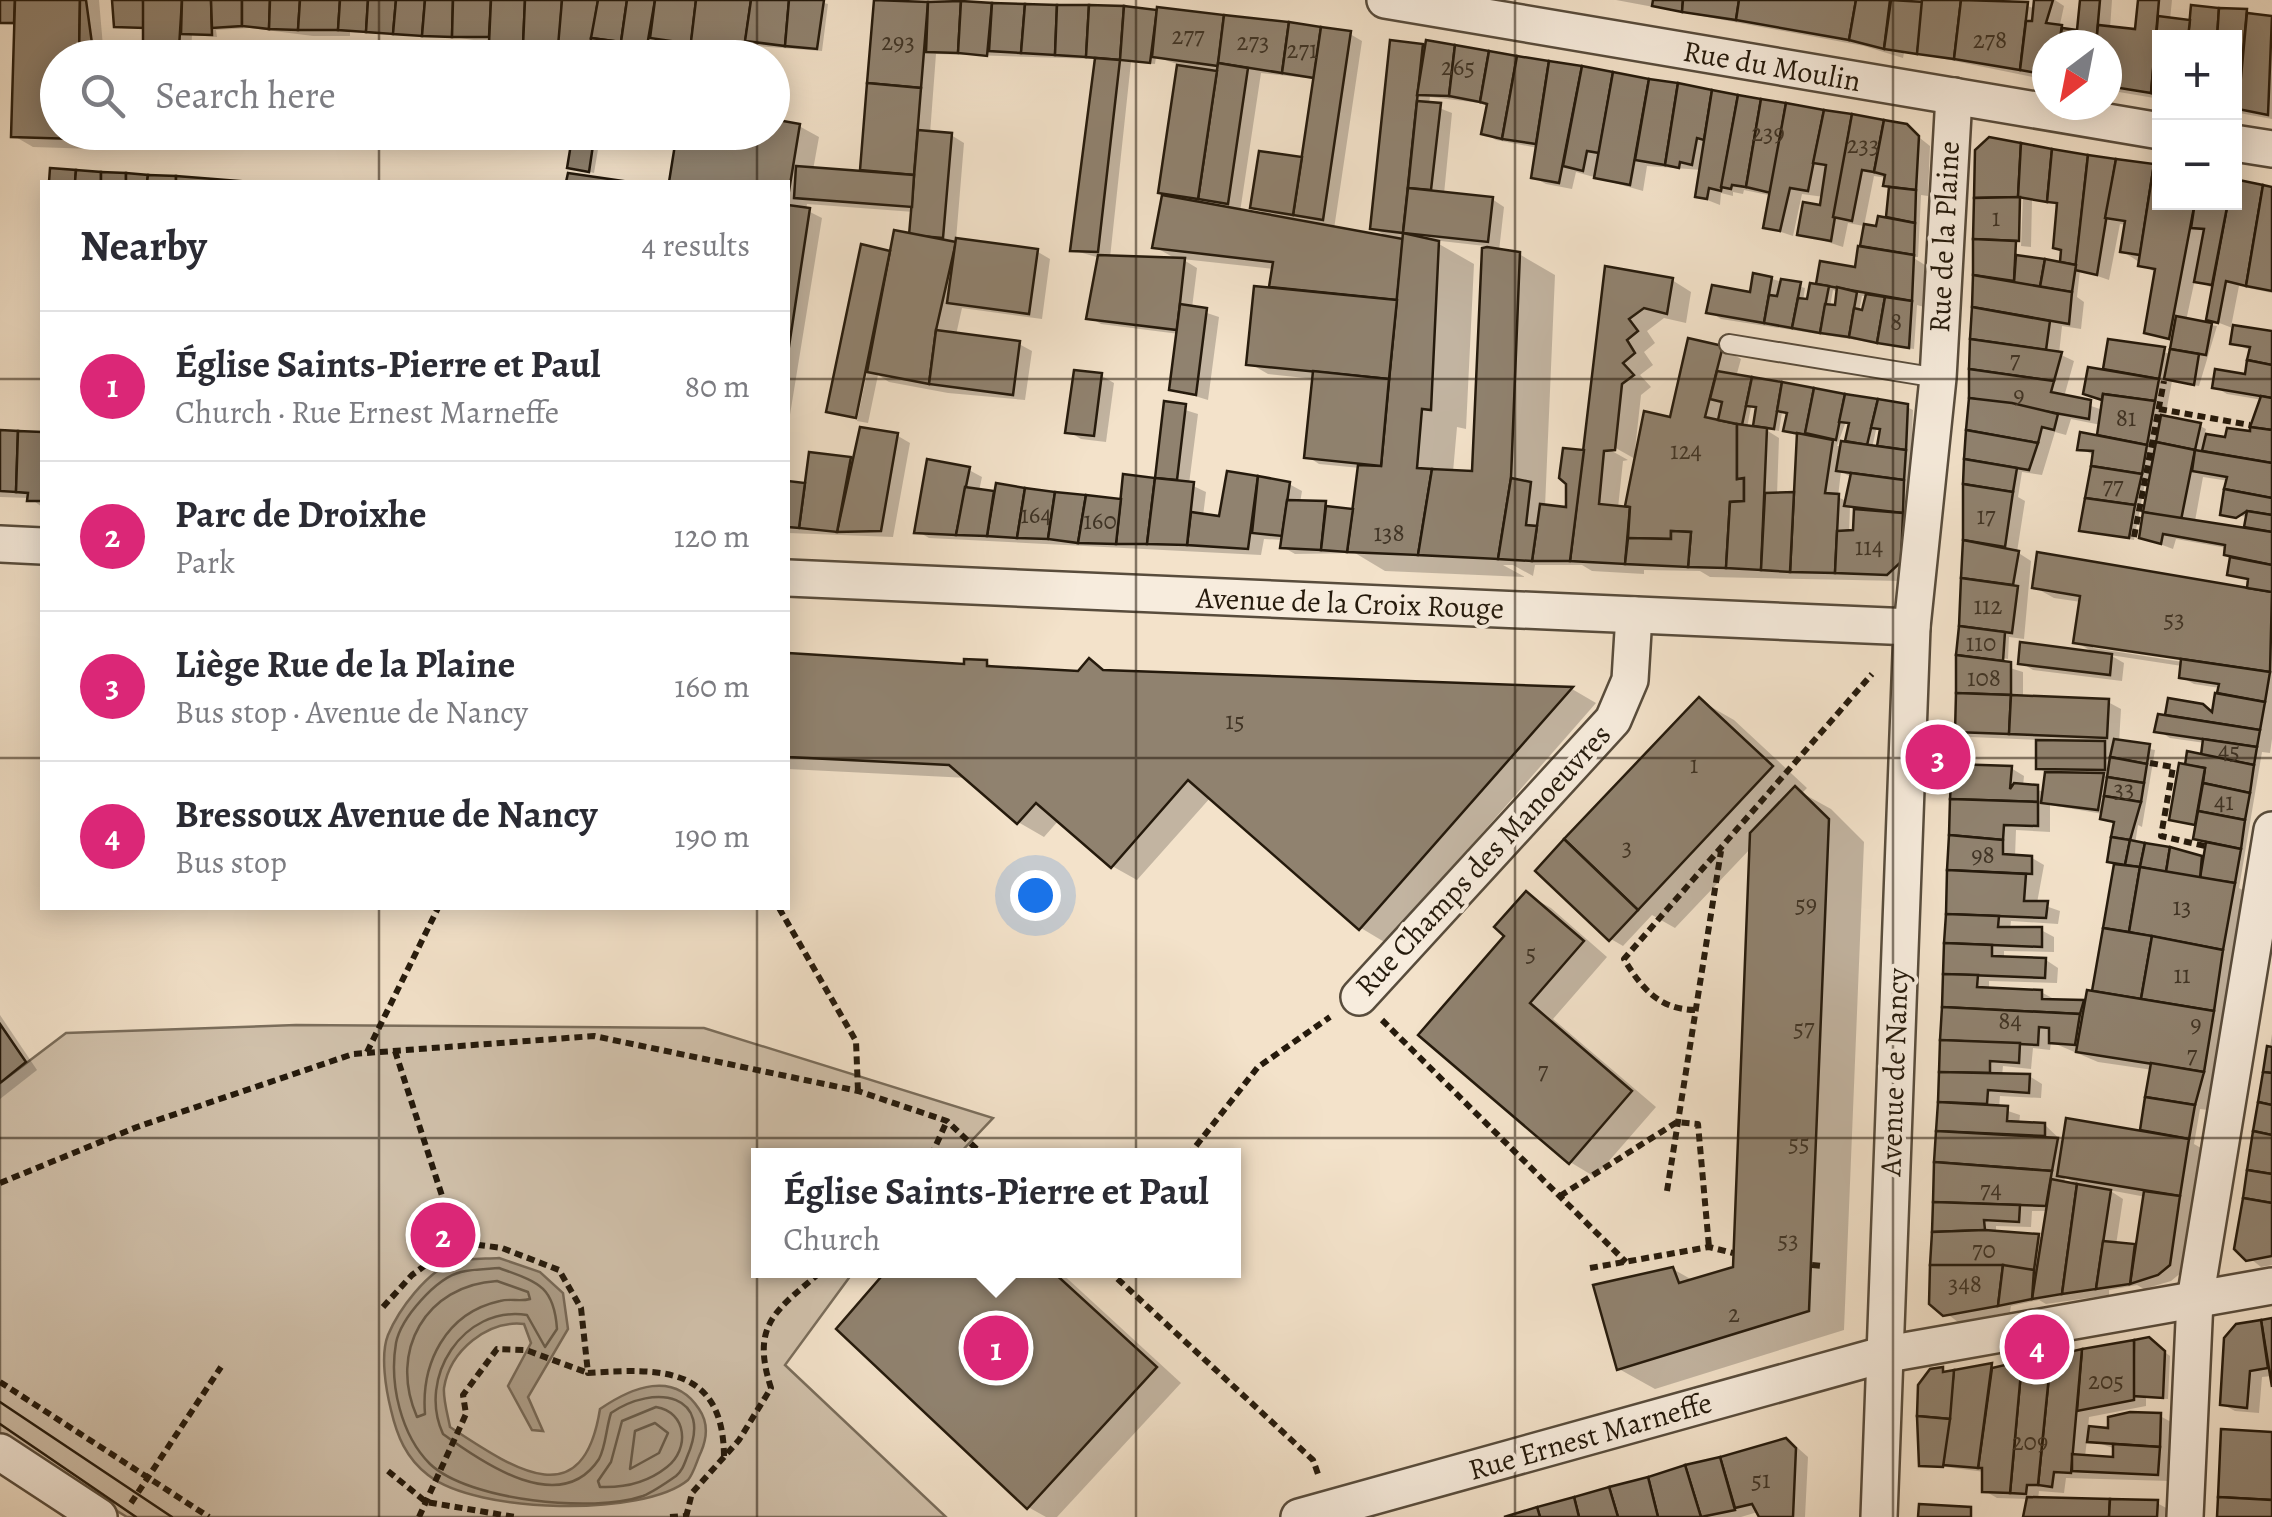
<!DOCTYPE html>
<html lang="en">
<head>
<meta charset="utf-8">
<style>
	:root { --surface:#fff; --page:#f2f2f3; --text:#2b2b33; --muted:#7c7c81; --line:#e1e1e2; --accent:#db2777 }
	body { margin:0; font-family:Alegreya,serif; background:var(--page); color:var(--text) }
	.controls { position:absolute; right:30px; top:30px; display:grid; overflow:hidden; border-radius:0px; box-shadow:0 5px 25px #0003 }
	.controls button { width:90px; height:90px; display:grid; place-items:center; padding:0; border:0; border-bottom:2px solid var(--line); background:var(--surface); color:var(--text); font:50px sans-serif }
	.compass { position:absolute; left:2032px; top:30px; width:90px; height:90px; border-radius:50%; background:var(--surface); box-shadow:0 5px 25px #0003; rotate:212deg }
	.you { position:absolute; left:1035px; top:895px; width:35px; height:35px; margin:-25px; border:8px solid #fff; border-radius:50%; background:#1a73e8; box-shadow:0 0 0 15px #1a73e833 }
	.badge { display:grid; place-items:center; width:65px; height:65px; border-radius:50%; background:var(--accent); color:#fff; font-size:32px; font-weight:700 }
	.pin { position:absolute; translate:-50% -50%; border:5px solid #fff; box-shadow:0 2px 10px #0006 }
	.popup { position:absolute; left:751px; top:1148px; width:490px; height:130px; box-sizing:border-box; display:grid; place-content:center; border-radius:0px; background:var(--surface); filter:drop-shadow(0 2px 8px #0005); font-size:32px; white-space:nowrap; color:var(--muted) }
	.popup b { font-size:38px; color:var(--text) }
	.popup::after { content:''; position:absolute; left:50%; top:100%; margin-left:-20px; border:20px solid transparent; border-top-color:var(--surface) }
	.list { margin:0; padding:0; list-style:none }
	h2 { display:flex; justify-content:space-between; align-items:center; height:130px; margin:0; padding:0 40px; font-size:42px }
	h2 small { font-size:32px; font-weight:400; color:var(--muted) }
	.list li { display:grid; grid-template-columns:65px 1fr auto; gap:30px; align-items:center; box-sizing:border-box; height:150px; padding:0 40px; border-top:2px solid var(--line) }
	.list b { display:block; font-size:38px; white-space:nowrap }
	.list p { margin:0; font-size:32px; white-space:nowrap; color:var(--muted) }
	.list em { font-size:32px; font-style:normal; color:var(--muted) }
	.icon { flex:none; width:55px; height:55px; fill:none; stroke:currentColor; stroke-width:2; stroke-linecap:round; stroke-linejoin:round }
	.map { position:relative; flex:none; width:2272px; height:1517px; overflow:hidden }
	.search { position:absolute; background:var(--surface); box-shadow:0 5px 25px #0003; left:40px; top:40px; width:750px; height:110px; display:flex; align-items:center; gap:25px; box-sizing:border-box; padding:0 35px; border-radius:55px; color:var(--muted); font-size:38px }
	.panel { position:absolute; background:var(--surface); box-shadow:0 5px 25px #0003; left:40px; top:180px; width:750px; height:730px; border-radius:0px }
	.map>svg:first-child { display:block }
	.green { fill:#d0c0aa; stroke:#7a6d5b; stroke-width:2.5 }
	.water { fill:#ad9e89; stroke:#776957; stroke-width:2.5 }
	.shadow { fill:#0003; fill-rule:evenodd }
	.lines { fill:none; stroke-linecap:round; stroke-linejoin:round }
	.shore { stroke:#695c4a; stroke-width:2.5 }
	.building { fill:#90826f; stroke:#251a0c; stroke-width:2.5 }
	.lane-casing { stroke:#584c3c; stroke-width:22 }
	.street-casing { stroke:#584c3c; stroke-width:40 }
	.path { stroke:#251a0c; stroke-width:6; stroke-dasharray:8 5; stroke-linecap:butt }
	.lane { stroke:#f7ecdd; stroke-width:18 }
	.street { stroke:#f7ecdd; stroke-width:35 }
	.tram { stroke:#251a0c; stroke-width:2.5 }
	.grid { fill:none; stroke:#251a0c; stroke-width:2.5; stroke-opacity:0.55 }
	.labels { text-anchor:middle; dominant-baseline:central; stroke-width:8; stroke-linejoin:round; paint-order:stroke }
	.number-label { font-size:25px; fill:#403425 }
	.street-label { font-size:30px; fill:#251a0c; stroke:#f7ecdd }
</style>
</head>
<body>
<div class="map">
<svg width="2272" height="1517" viewBox="0 0 2272 1517">
	<rect width="100%" height="100%" fill="#f3e2ca"/>
	<filter id="stains"><feTurbulence type="fractalNoise" baseFrequency=".002" numOctaves="4"/><feColorMatrix values="0 0 0 0 .2 0 0 0 0 .09 0 0 0 0 .02 0 0 0 .5 -.17"/></filter>
	<radialGradient id="worn" r=".72"><stop offset=".6" stop-color="#630" stop-opacity="0"/><stop offset="1" stop-color="#630" stop-opacity=".3"/></radialGradient>
	<!-- green -->
	<polygon class="green" points="296,1025 704,1028 993,1118 958,1155 758,1156 758,1270 854,1271 785,1365 946,1517 127,1517 117,1511 113,1517 0,1450 0,1083 66,1033"/>
	<!-- water -->
	<path class="water" d="M499,1258L540,1272L563,1293L568,1329L528,1397L543,1431L532,1430L508,1386L531,1343L524,1324C488,1320 450,1350 444,1388C443,1399 448,1416 450,1427C514,1469 583,1517 600,1409C632,1387 674,1370 699,1409C708,1422 707,1438 701,1452C697,1460 694,1473 688,1480C644,1517 477,1514 428,1475C406,1458 397,1436 391,1410C386,1390 380,1355 388,1335C399,1309 426,1273 453,1262C466,1258 485,1259 499,1258Z"/>
	<!-- shadow -->
	<g class="shadow">
		<polygon points="0,0 99,0 104,58 58,58 58,132 114,132 115,142 95,145 95,149 33,147 14,136 17,25 0,24"/>
		<polygon points="115,0 812,0 828,4 822,51 757,46 756,58 691,58 693,48 654,37 652,47 617,42 633,51 632,58 560,58 560,53 460,38 350,32 350,36 313,36 250,28 216,30 217,37 192,35 191,54 158,52 146,45 145,26"/>
		<path d="M876,0L1124,9L1350,34L1362,41L1334,229L1391,239L1373,228L1423,46L1489,53L1906,127L1930,146L1928,196L1921,195L1918,257H1912L1925,265L1924,307L1917,305L1914,349L1721,319L1709,311L1753,295L1772,279L1805,288L1803,301L1809,302L1812,286L1858,270L1866,227L1878,229L1888,220L1892,188L1886,185L1887,178L1874,176L1864,226L1848,223L1843,247L1800,233L1822,208L1824,197L1802,194L1793,236L1766,227L1773,196L1744,190L1743,194L1733,192V196L1721,193L1720,205L1697,196L1702,170L1647,166L1643,191L1576,172L1572,189L1546,184L1533,177L1538,148L1496,140L1484,133L1489,104L1430,97L1429,104L1452,113L1444,194L1492,199L1504,207L1499,251L1519,254L1555,275L1545,507L1568,510L1585,453L1607,269L1672,280L1691,292L1686,323L1664,318L1647,331L1655,343L1644,352L1653,365L1640,375L1651,387L1641,395L1635,450L1672,420L1722,348L1741,359L1736,377L1907,407L1913,410L1911,456L1918,460L1901,581L1710,577L1700,571L1644,570V574L1592,571L1582,565H1535L1533,576L1513,565H1503L1525,577L1385,571L1355,553L1295,554L1283,547L1284,540L1264,539L1261,555L929,538L917,531L969,470L982,477L979,491L1123,502L1157,480L1166,404L1198,414L1189,484L1206,492L1203,516L1221,519L1229,474L1289,484L1302,491L1300,503L1355,512L1360,468L1319,464L1307,456L1314,379L1268,374L1249,363L1274,269L1182,259L1197,268L1192,308L1219,317L1208,400L1172,389L1179,334L1101,324L1089,317L1100,258L1072,250L1094,59L936,54L930,134L951,135L964,143L956,240L1038,252L1050,259L1042,319L962,308L956,335L1019,344L1032,351L1025,400L948,393L889,382L878,375L868,423L857,421L896,233L911,236L914,212L807,204L806,210L822,218L788,427V182H671L680,132H772L799,126L819,137L813,170L863,173ZM1156,57L1180,65L1155,247L1178,260L1110,258L1131,62L1155,64ZM1261,73L1316,79L1304,160L1253,207L1269,216L1240,212ZM1432,240L1485,246L1474,474L1453,472L1457,427L1466,429L1474,264ZM1833,290L1839,292L1837,308L1830,307ZM1862,296H1868L1857,322ZM1751,407L1758,408L1755,425L1765,430L1747,428ZM1782,412L1789,413L1786,430L1799,434L1796,494L1777,495L1779,438L1763,428L1779,431ZM1845,424H1851L1848,440L1858,446H1837ZM1876,430H1883L1889,450L1872,448ZM1605,442L1637,460L1628,509L1618,508L1623,461L1628,460L1603,446ZM1841,471L1852,478L1848,502L1838,497ZM1850,507L1857,511L1855,533H1849Z"/>
		<polygon points="1616,0 2009,0 2036,9 2037,0 2055,0 2064,6 2059,29 2080,33 2083,0 2112,0 2110,29 2137,32 2141,0 2172,0 2170,20 2192,23 2247,11 2272,18 2272,119 2234,112 2234,38 2160,38 2160,99 2107,90 2107,45 2047,45 2047,80 1925,55 1904,53 1903,58 1864,46"/>
		<polygon points="576,132 601,132 594,173 570,167"/>
		<path d="M1977,151L2160,202H2234L2272,190V293L2239,286L2231,327L2272,334V739L2270,753L2262,752L2239,888L2246,892L2216,1081L2208,1110L2200,1109L2194,1144L2208,1152L2199,1205L2192,1204L2182,1272L2171,1281L2144,1289L2137,1285L2109,1290V1295L2046,1304L2039,1300L2011,1306L2010,1312L1958,1322L1931,1302L1954,766L2011,768L2024,776L2023,786L2045,792L2047,773L2038,768V740L1970,737L1957,730ZM2018,196H2023L2021,246L2031,247L2032,200L2055,204L2072,267L2020,258L2016,253ZM2120,224L2126,225L2122,251L2156,273L2146,332L2174,342L2172,354L2110,342L2105,372L2086,393L2104,402L2103,410L2064,397L2074,361L2059,354L2062,326L2081,329L2084,302L2077,297L2080,270L2109,280ZM2195,279L2214,289L2209,319L2235,329L2232,343L2252,351L2247,377L2215,387L2227,394L2263,400L2252,434L2227,439L2204,436L2206,429L2200,426L2165,418L2172,381L2199,386L2217,326L2186,321ZM2071,419L2101,425L2099,437L2080,448L2095,456L2081,530L2134,540L2146,478L2152,479L2141,537L2173,549L2176,539L2227,548L2226,554L2233,558L2230,574L2251,580L2260,593L2034,587L2054,598L2081,602L2076,642L2098,655L2020,662L2033,670L2122,681L2124,663L2110,655L2182,666L2181,677L2194,684L2220,688L2214,713L2170,701L2167,718L2157,730L2170,738L2205,743L2203,758L2172,819L2198,826L2196,838L2208,842L2205,859L2135,844L2138,825L2142,827L2155,750L2119,743L2121,709L2108,702L2023,698V672L1961,653L2008,659L2009,637L2024,639L2031,561L2017,552L2025,501L2018,497L2022,472L2042,475L2055,432L2066,435ZM2203,477L2229,481L2223,514L2249,517L2247,526L2257,532L2195,521ZM2093,643L2183,657V662L2093,648ZM2050,805L2103,814L2117,823L2110,861L2116,865L2094,993L2087,1005L2054,999L2041,992L1989,990V981L2057,983L2058,968L2046,960L2004,959V951L2054,952V937L2041,930H2010L2011,921L2058,924L2060,911L2037,903L2044,865L2032,858L2015,857L2016,830L2050,832ZM2051,1042L2098,1062L2153,1070L2143,1129L2152,1135L2065,1144L2045,1125L2019,1124L2020,1115L1999,1108L2000,1096L2041,1098L2042,1084L2029,1076H2002L2003,1066L2031,1069L2033,1048L2050,1050ZM2065,1177L2080,1186L2064,1184ZM2109,1190L2146,1197L2138,1249L2116,1245L2123,1199ZM2032,1211H2047L2041,1237L1996,1234V1226L2031,1227Z"/>
		<polygon points="52,171 176,179 222,182 51,182"/>
		<polygon points="1076,372 1102,376 1114,383 1106,442 1081,439 1068,431"/>
		<polygon points="862,430 898,436 910,443 893,537 788,533 788,483 807,485 850,460 855,463"/>
		<polygon points="0,432 42,434 42,507 30,498 0,497"/>
		<polygon points="788,656 967,667 986,662 998,669 1079,674 1089,661 1109,673 1572,689 1596,703 1386,943 1361,928 1211,797 1137,880 1112,866 1059,820 1044,837 1018,822 968,778 788,769"/>
		<polygon points="1699,700 1734,720 1807,788 1802,793 1831,809 1864,842 1844,1330 1655,1389 1619,1369 1673,1269 1694,1281 1736,1269 1752,847 1675,928 1652,915 1623,946 1611,939"/>
		<polygon points="1526,894 1551,908 1607,957 1553,1019 1656,1107 1595,1177 1570,1162 1508,935"/>
		<polygon points="0,1015 37,1070 0,1099"/>
		<polygon points="2272,1034 2272,1265 2261,1267 2237,1248"/>
		<polygon points="890,1270 1058,1270 1181,1383 1057,1517 1046,1517 1028,1507"/>
		<polygon points="2272,1320 2272,1376 2262,1377 2259,1413 2235,1411 2222,1404 2237,1326"/>
		<path d="M2148,1340L2170,1356L2168,1399L2146,1398V1406L2089,1417L2088,1428L2111,1430L2160,1416L2173,1423L2170,1481L2066,1478L2064,1493L2039,1491L2038,1499L2157,1503L2170,1510L2169,1517H2026L2029,1499L1997,1498L1985,1491V1472L1922,1464V1456L1918,1453L1920,1386L1956,1372L1992,1366L1997,1369ZM2087,1439L2116,1449L2115,1459L2085,1457Z"/>
		<polygon points="1790,1441 1808,1457 1805,1517 1761,1517 1761,1511 1741,1517 1510,1517"/>
	</g>
	<g class="lines">
		<!-- shore -->
		<g class="shore">
			<path d="M499,1268C537,1282 554,1285 557,1329L545,1347L527,1315C463,1305 417,1378 443,1434C484,1464 561,1517 599,1459C606,1446 606,1428 611,1413C655,1383 715,1394 687,1457C684,1465 682,1471 676,1476C666,1483 653,1492 643,1496C594,1513 469,1501 430,1464C401,1435 389,1384 396,1343C401,1318 436,1278 461,1272C473,1269 487,1269 499,1268Z"/>
			<path d="M497,1281L528,1292L530,1299C520,1302 510,1298 500,1301C445,1313 421,1364 425,1414L417,1417C388,1351 426,1285 497,1281Z"/>
			<path d="M656,1407C687,1412 690,1449 667,1467C647,1483 624,1488 600,1487L598,1481L611,1462L622,1421Z"/>
			<polygon points="655,1423 668,1433 659,1453 630,1469 635,1431"/>
		</g>
	</g>
	<!-- building -->
	<g class="building">
		<polygon points="0,0 15,0 14,23 0,23"/>
		<polygon points="15,0 80,0 79,58 58,58 58,132 77,132 76,139 11,137"/>
		<polygon points="80,0 86,0 94,58 79,58"/>
		<polygon points="112,0 143,0 145,28 114,27"/>
		<polygon points="143,0 182,0 179,48 143,46"/>
		<polygon points="182,0 211,0 212,35 181,34"/>
		<polygon points="211,0 242,0 242,26 212,28"/>
		<polygon points="242,0 270,0 269,29 242,26"/>
		<polygon points="270,0 300,0 298,30 269,29"/>
		<polygon points="300,0 340,0 338,30 298,30"/>
		<polygon points="340,0 368,0 366,32 338,30"/>
		<polygon points="368,0 396,0 393,34 366,32"/>
		<polygon points="396,0 425,0 422,36 393,34"/>
		<polygon points="425,0 453,0 452,37 422,36"/>
		<polygon points="453,0 491,0 489,37 452,37"/>
		<polygon points="491,0 525,0 523,46 489,43"/>
		<polygon points="525,0 562,0 559,48 523,46"/>
		<polygon points="562,0 598,0 589,58 557,58"/>
		<polygon points="598,0 627,0 621,42 591,38"/>
		<polygon points="627,0 655,0 647,46 621,42"/>
		<polygon points="655,0 696,0 691,44 650,38"/>
		<polygon points="696,0 751,0 743,58 689,58"/>
		<polygon points="751,0 789,0 785,46 745,41"/>
		<polygon points="789,0 824,0 817,49 785,46"/>
		<polygon points="874,0 928,2 921,88 867,83"/>
		<polygon points="1653,0 1683,0 1682,12 1652,6"/>
		<polygon points="1683,0 1739,0 1736,20 1682,12"/>
		<polygon points="1739,0 1856,0 1849,40 1736,20"/>
		<polygon points="1856,0 1890,0 1884,49 1849,40"/>
		<polygon points="1891,0 1924,2 1917,54 1884,49"/>
		<polygon points="1922,0 1961,0 1954,59 1917,54"/>
		<polygon points="1961,0 2028,2 2020,70 1954,59"/>
		<polygon points="2034,0 2053,0 2046,23 2062,25 2059,45 2047,45 2047,75 2020,70 2026,21 2032,21"/>
		<polygon points="2080,0 2100,0 2096,45 2059,45 2062,28 2077,30"/>
		<polygon points="2138,0 2159,0 2151,93 2107,86 2107,45 2096,45 2098,25 2135,29"/>
		<polygon points="961,1 958,53 926,52 928,2"/>
		<polygon points="961,1 992,3 987,56 958,53"/>
		<polygon points="992,3 1025,4 1021,53 989,51"/>
		<polygon points="1025,4 1057,5 1055,55 1021,53"/>
		<polygon points="1057,5 1089,5 1086,57 1055,55"/>
		<polygon points="1089,5 1124,6 1120,60 1086,57"/>
		<polygon points="2191,5 2219,8 2217,38 2188,38"/>
		<polygon points="1124,6 1157,10 1150,63 1120,60"/>
		<polygon points="1157,7 1224,15 1218,66 1152,57"/>
		<polygon points="2219,8 2247,9 2238,109 2234,38 2217,38"/>
		<polygon points="2247,13 2272,16 2268,115 2238,109"/>
		<polygon points="1224,15 1289,22 1282,73 1218,63"/>
		<polygon points="2158,16 2190,20 2188,38 2160,38 2160,95 2151,93"/>
		<polygon points="1289,22 1321,27 1314,78 1282,73"/>
		<polygon points="1321,27 1351,31 1323,220 1293,215"/>
		<polygon points="591,38 621,42 619,58 589,58"/>
		<polygon points="1390,40 1423,44 1403,233 1370,229"/>
		<polygon points="1426,40 1455,45 1449,96 1417,95"/>
		<polygon points="1455,45 1489,51 1480,102 1449,96"/>
		<polygon points="1489,51 1517,56 1502,139 1481,134 1487,104 1480,102"/>
		<polygon points="1517,56 1549,61 1536,144 1502,139"/>
		<polygon points="1095,58 1120,60 1098,252 1070,251"/>
		<polygon points="1549,61 1582,66 1559,183 1531,178"/>
		<polygon points="1218,63 1248,68 1228,204 1198,199"/>
		<polygon points="1177,65 1217,71 1198,199 1158,193"/>
		<polygon points="1582,66 1613,72 1599,153 1587,151 1583,171 1563,166"/>
		<polygon points="1613,72 1649,79 1630,185 1594,178"/>
		<polygon points="1649,79 1678,83 1665,165 1635,160"/>
		<polygon points="867,83 921,88 914,175 860,170"/>
		<polygon points="1678,83 1712,90 1704,140 1697,138 1692,165 1680,162 1679,168 1665,165"/>
		<polygon points="1712,90 1738,95 1721,191 1709,188 1707,199 1695,197"/>
		<polygon points="1738,95 1761,99 1746,187 1732,185 1731,189 1721,187"/>
		<polygon points="1761,99 1786,103 1771,193 1746,187"/>
		<polygon points="1417,101 1441,103 1431,190 1408,188"/>
		<polygon points="1786,103 1824,110 1808,191 1790,188 1780,231 1763,228"/>
		<polygon points="1824,110 1852,114 1831,241 1797,235 1803,202 1820,205 1826,165 1813,163"/>
		<polygon points="1852,114 1884,120 1874,172 1862,170 1852,221 1833,217"/>
		<polygon points="772,119 800,124 788,197 788,182 669,182 677,132 772,132"/>
		<polygon points="1884,120 1907,124 1919,136 1916,190 1883,186 1885,175 1874,172"/>
		<polygon points="918,130 952,133 943,238 909,235"/>
		<polygon points="573,132 595,132 589,172 567,168"/>
		<polygon points="1989,137 2021,143 2018,197 1974,198 1975,150"/>
		<polygon points="2021,143 2052,149 2047,202 2018,197"/>
		<polygon points="2052,149 2088,155 2076,265 2060,262 2061,250 2053,248 2057,203 2047,202"/>
		<polygon points="1259,151 1302,157 1293,215 1250,208"/>
		<polygon points="2088,155 2116,159 2097,275 2075,270"/>
		<polygon points="2116,159 2154,164 2140,255 2120,252 2125,221 2105,218"/>
		<polygon points="2154,164 2160,165 2160,202 2195,202 2169,339 2144,333 2155,269 2138,266"/>
		<polygon points="796,166 914,175 912,207 794,198"/>
		<polygon points="50,168 76,170 75,182 49,182"/>
		<polygon points="76,170 101,172 101,182 75,182"/>
		<polygon points="101,172 126,173 126,182 101,182"/>
		<polygon points="126,173 148,175 147,182 126,182"/>
		<polygon points="568,173 630,182 566,182"/>
		<polygon points="148,175 176,176 176,182 147,182"/>
		<polygon points="176,176 252,182 176,182"/>
		<polygon points="2234,179 2263,185 2246,286 2226,281 2218,323 2206,320 2228,202 2234,202"/>
		<polygon points="2263,185 2272,187 2272,291 2246,286"/>
		<polygon points="1889,187 1916,190 1915,223 1886,217"/>
		<polygon points="1408,188 1493,197 1488,242 1403,233"/>
		<polygon points="1162,195 1403,239 1397,300 1269,287 1273,262 1152,248"/>
		<polygon points="2020,197 2019,241 1973,239 1974,198"/>
		<polygon points="2195,202 2228,202 2212,285 2194,282 2204,229 2191,228"/>
		<polygon points="788,205 810,208 788,353"/>
		<polygon points="1878,216 1915,223 1914,255 1860,246 1864,224 1876,226"/>
		<polygon points="894,230 956,242 936,330 929,384 867,372"/>
		<polygon points="1403,233 1439,241 1431,410 1422,409 1417,468 1432,469 1418,555 1347,552 1358,465 1381,466"/>
		<polygon points="956,238 1038,249 1029,314 947,303"/>
		<polygon points="1973,239 2016,241 2014,281 1973,275"/>
		<polygon points="861,244 890,251 856,418 826,412"/>
		<polygon points="1858,246 1914,255 1912,301 1816,284 1820,261 1855,267"/>
		<polygon points="1487,247 1520,252 1511,478 1498,559 1418,555 1432,469 1472,471 1482,248"/>
		<polygon points="1098,255 1185,258 1177,330 1086,319"/>
		<polygon points="2016,255 2045,259 2040,287 2014,283"/>
		<polygon points="2045,259 2076,265 2072,292 2040,287"/>
		<polygon points="1605,266 1673,278 1667,314 1644,308 1629,319 1638,331 1627,340 1635,353 1623,363 1634,375 1622,384 1615,450 1604,451 1599,504 1630,507 1625,564 1570,561"/>
		<polygon points="1753,273 1772,277 1764,323 1706,313 1712,285 1750,292"/>
		<polygon points="1973,275 2072,292 2069,324 1972,307"/>
		<polygon points="1781,279 1801,282 1792,328 1764,323 1769,295 1777,296"/>
		<polygon points="1810,283 1829,286 1820,333 1792,328 1798,298 1807,299"/>
		<polygon points="1254,286 1397,300 1389,379 1246,365"/>
		<polygon points="1837,287 1857,292 1849,337 1820,333 1825,304 1835,305"/>
		<polygon points="1866,294 1885,297 1877,343 1849,337 1854,308 1862,310"/>
		<polygon points="1885,297 1912,301 1909,348 1877,343"/>
		<polygon points="1180,304 1207,308 1196,395 1169,390"/>
		<polygon points="1972,307 2050,321 2046,350 1970,339"/>
		<polygon points="2176,316 2212,323 2206,355 2170,349"/>
		<polygon points="2233,325 2272,331 2272,365 2247,360 2250,347 2230,344"/>
		<polygon points="936,330 1020,341 1013,395 929,384"/>
		<polygon points="1688,338 1723,346 1705,417 1737,424 1737,479 1744,478 1744,501 1730,502 1726,568 1688,567 1691,532 1671,531 1671,539 1628,538 1630,507 1625,506 1644,411 1670,417"/>
		<polygon points="1970,339 2062,352 2054,381 1969,369"/>
		<polygon points="2108,339 2165,347 2159,379 2103,369"/>
		<polygon points="2170,349 2199,354 2194,385 2164,379"/>
		<polygon points="2247,360 2272,365 2272,398 2212,388 2215,369 2245,374"/>
		<polygon points="2088,367 2159,379 2155,401 2103,394 2102,400 2083,394"/>
		<polygon points="1969,369 2054,381 2051,392 2091,400 2089,419 1969,398"/>
		<polygon points="1074,370 1102,373 1094,436 1065,433"/>
		<polygon points="1313,371 1389,379 1381,466 1304,458"/>
		<polygon points="1717,371 1752,377 1742,425 1718,420 1722,402 1710,399"/>
		<polygon points="1752,377 1782,382 1774,429 1753,426 1756,407 1746,406"/>
		<polygon points="1782,382 1814,388 1805,435 1783,431 1787,413 1777,411"/>
		<polygon points="1814,388 1845,394 1836,440 1805,433"/>
		<polygon points="1845,394 1878,399 1867,445 1845,441 1849,423 1839,422"/>
		<polygon points="2103,394 2155,401 2147,445 2097,435"/>
		<polygon points="2261,396 2272,398 2272,430 2250,427"/>
		<polygon points="1969,398 2012,403 2058,414 2054,430 2042,427 2038,443 1966,430"/>
		<polygon points="1878,399 1908,404 1906,450 1877,446 1880,429 1871,428"/>
		<polygon points="1164,401 1186,404 1177,480 1155,478"/>
		<polygon points="2161,415 2201,423 2195,450 2156,442"/>
		<polygon points="1737,424 1767,428 1761,570 1726,568 1730,502 1744,501 1744,478 1737,479"/>
		<polygon points="860,427 898,433 881,531 837,532"/>
		<polygon points="2250,427 2272,430 2272,463 2202,451 2206,434 2225,437 2227,428 2250,431"/>
		<polygon points="0,430 18,431 16,492 0,491"/>
		<polygon points="1966,430 2038,443 2029,470 1964,459"/>
		<polygon points="18,431 42,432 42,501 27,501 28,493 16,492"/>
		<polygon points="2080,432 2147,445 2142,474 2091,466 2093,451 2077,450"/>
		<polygon points="1797,433 1833,440 1825,493 1839,494 1835,573 1790,572"/>
		<polygon points="1841,441 1906,450 1904,480 1836,471"/>
		<polygon points="2156,442 2195,450 2181,520 2143,512"/>
		<polygon points="1563,448 1584,450 1570,561 1532,561 1540,504 1566,507 1566,484 1559,478"/>
		<polygon points="2195,450 2272,463 2272,498 2224,489 2227,477 2192,471"/>
		<polygon points="809,452 851,457 837,532 799,528"/>
		<polygon points="927,459 970,467 956,535 914,533"/>
		<polygon points="1964,459 2017,468 2013,492 1963,484"/>
		<polygon points="2091,466 2142,474 2135,505 2085,498"/>
		<polygon points="1227,471 1258,476 1248,549 1187,545 1191,512 1219,516"/>
		<polygon points="1851,473 1904,480 1903,513 1844,506"/>
		<polygon points="1123,474 1155,478 1147,544 1116,544"/>
		<polygon points="1258,476 1290,482 1282,536 1252,533"/>
		<polygon points="1155,478 1194,482 1187,545 1147,544"/>
		<polygon points="1511,478 1531,482 1526,525 1537,526 1532,561 1498,559"/>
		<polygon points="788,481 805,483 799,528 788,527"/>
		<polygon points="996,483 1025,488 1017,538 987,536"/>
		<polygon points="1963,484 2013,492 2005,547 1963,540"/>
		<polygon points="965,487 994,491 987,536 956,535"/>
		<polygon points="1025,488 1055,492 1048,539 1017,538"/>
		<polygon points="2224,489 2272,498 2272,515 2247,511 2236,518 2220,515"/>
		<polygon points="1055,492 1086,495 1078,543 1048,539"/>
		<polygon points="1794,492 1790,572 1761,570 1765,493"/>
		<polygon points="1086,495 1121,499 1116,544 1078,543"/>
		<polygon points="2085,498 2135,505 2129,538 2079,531"/>
		<polygon points="1287,500 1326,501 1321,550 1280,548"/>
		<polygon points="1326,506 1353,509 1347,552 1321,550"/>
		<polygon points="1854,509 1903,513 1901,562 1887,575 1835,573 1837,531 1853,530"/>
		<polygon points="2247,511 2272,515 2272,532 2244,527"/>
		<polygon points="2143,512 2272,532 2272,565 2224,555 2225,545 2163,534 2161,544 2139,538"/>
		<polygon points="1671,531 1691,532 1688,567 1625,564 1628,538 1671,539"/>
		<polygon points="1963,540 2019,551 2013,585 1961,578"/>
		<polygon points="2037,552 2272,592 2270,672 2073,643 2080,596 2032,588"/>
		<polygon points="2230,557 2272,565 2272,592 2247,588 2248,579 2227,575"/>
		<polygon points="1961,578 2018,586 2012,633 1959,626"/>
		<polygon points="1959,626 2005,632 2003,661 1956,655"/>
		<polygon points="2020,642 2112,654 2110,675 2018,664"/>
		<polygon points="788,653 964,664 964,659 987,660 987,666 1078,671 1089,658 1103,670 1573,687 1359,930 1188,780 1111,868 1036,803 1017,824 949,765 788,757"/>
		<polygon points="1956,655 2011,662 2011,695 1956,693"/>
		<polygon points="2181,659 2270,672 2265,702 2217,693 2219,684 2179,678"/>
		<polygon points="1956,693 2011,695 2009,734 1955,732"/>
		<polygon points="2215,693 2265,702 2260,730 2165,715 2168,698 2203,704 2212,712"/>
		<polygon points="2011,695 2109,699 2107,738 2009,734"/>
		<polygon points="1699,697 1773,766 1638,910 1564,839"/>
		<polygon points="2158,714 2260,730 2257,747 2154,732"/>
		<polygon points="2114,739 2150,744 2147,764 2110,757"/>
		<polygon points="2203,739 2257,747 2254,765 2201,755"/>
		<polygon points="2036,740 2105,741 2105,770 2036,769"/>
		<polygon points="2187,751 2254,765 2250,793 2203,783 2205,768 2185,765"/>
		<polygon points="2110,757 2147,764 2144,783 2107,777"/>
		<polygon points="2179,763 2205,768 2195,825 2169,820"/>
		<polygon points="1952,764 2012,766 2010,789 2014,783 2038,785 2038,802 1950,799"/>
		<polygon points="2045,772 2104,773 2098,810 2041,803"/>
		<polygon points="2107,777 2144,783 2141,802 2104,796"/>
		<polygon points="2203,783 2250,793 2245,820 2198,811"/>
		<polygon points="1795,786 1829,819 1809,1311 1617,1370 1593,1285 1673,1267 1679,1283 1733,1267 1750,833"/>
		<polygon points="2104,796 2141,802 2130,840 2111,837 2114,822 2100,819"/>
		<polygon points="1950,799 2038,802 2038,826 2004,825 2003,840 1949,835"/>
		<polygon points="2198,811 2245,820 2241,849 2193,839"/>
		<polygon points="1949,835 2003,840 2003,854 2032,856 2032,874 1947,870"/>
		<polygon points="2111,837 2130,840 2125,865 2107,862"/>
		<polygon points="1564,839 1638,910 1609,941 1535,871"/>
		<polygon points="2130,840 2145,843 2140,867 2125,865"/>
		<polygon points="2206,842 2241,849 2235,883 2200,878"/>
		<polygon points="2145,843 2170,847 2166,872 2140,867"/>
		<polygon points="2170,847 2202,856 2200,878 2166,872"/>
		<polygon points="2114,864 2140,867 2129,932 2103,928"/>
		<polygon points="2140,867 2235,883 2223,950 2129,932"/>
		<polygon points="1947,870 2026,874 2024,901 2048,901 2046,918 1946,914"/>
		<polygon points="1526,891 1584,941 1530,1003 1632,1091 1569,1164 1418,1035 1504,936 1494,927"/>
		<polygon points="1946,914 1999,916 1998,927 2042,927 2042,947 1944,943"/>
		<polygon points="2103,928 2152,936 2141,999 2092,991"/>
		<polygon points="2152,936 2223,950 2214,1011 2141,999"/>
		<polygon points="1944,943 1992,945 1992,956 2046,958 2045,978 1943,974"/>
		<polygon points="1943,974 1978,975 1977,987 2042,990 2042,999 2084,1000 2080,1014 1942,1007"/>
		<polygon points="2087,990 2214,1011 2204,1072 2076,1052"/>
		<polygon points="1942,1007 2080,1014 2075,1045 2049,1043 2049,1028 2039,1027 2038,1045 1940,1040"/>
		<polygon points="0,1024 26,1062 0,1083"/>
		<polygon points="1940,1040 2020,1043 2019,1063 1990,1061 1990,1073 1939,1072"/>
		<polygon points="2267,1046 2272,1047 2272,1073 2263,1072"/>
		<polygon points="2151,1063 2204,1072 2195,1105 2145,1097"/>
		<polygon points="1939,1072 2030,1074 2029,1093 1988,1090 1987,1104 1938,1102"/>
		<polygon points="2263,1072 2272,1073 2272,1105 2258,1102"/>
		<polygon points="2145,1097 2195,1105 2189,1139 2140,1130"/>
		<polygon points="1938,1102 2008,1106 2007,1121 2045,1123 2045,1136 1936,1131"/>
		<polygon points="2258,1102 2272,1105 2272,1135 2253,1131"/>
		<polygon points="2066,1118 2189,1139 2180,1196 2057,1176"/>
		<polygon points="1936,1131 2058,1138 2052,1171 1934,1162"/>
		<polygon points="2253,1131 2272,1135 2272,1174 2247,1170"/>
		<polygon points="1934,1162 2052,1171 2046,1206 1933,1202"/>
		<polygon points="2247,1170 2272,1174 2272,1203 2243,1198"/>
		<polygon points="2051,1179 2077,1184 2062,1294 2032,1299"/>
		<polygon points="2077,1184 2111,1190 2096,1289 2062,1294"/>
		<polygon points="2144,1191 2180,1196 2170,1265 2158,1275 2130,1284"/>
		<polygon points="2243,1198 2272,1203 2272,1256 2246,1261 2234,1249"/>
		<polygon points="1933,1202 2020,1205 2019,1222 1984,1220 1985,1230 1932,1232"/>
		<polygon points="1985,1230 2039,1234 2034,1270 1930,1265 1932,1232"/>
		<polygon points="2103,1241 2135,1244 2130,1284 2096,1289"/>
		<polygon points="1930,1265 2003,1265 1998,1306 1943,1316 1929,1304"/>
		<polygon points="2003,1265 2034,1270 2032,1299 1998,1306"/>
		<polygon points="887,1270 1051,1270 1157,1367 1027,1509 836,1329"/>
		<polygon points="2272,1318 2272,1387 2261,1320"/>
		<polygon points="2261,1320 2268,1368 2250,1371 2247,1408 2220,1405 2224,1338 2236,1324"/>
		<polygon points="2149,1337 2165,1351 2163,1398 2133,1396 2134,1340"/>
		<polygon points="2134,1340 2134,1400 2077,1411 2082,1349"/>
		<polygon points="2082,1349 2071,1473 2054,1472 2052,1487 2038,1485 2051,1356"/>
		<polygon points="2051,1356 2038,1485 2027,1485 2026,1494 2010,1493 2022,1361"/>
		<polygon points="2022,1361 2010,1493 1982,1492 1982,1468 1978,1468 1992,1368"/>
		<polygon points="1992,1363 1978,1468 1943,1465 1954,1370"/>
		<polygon points="1943,1367 1943,1372 1954,1370 1950,1419 1917,1416 1918,1385 1930,1369"/>
		<polygon points="2130,1412 2161,1413 2160,1447 2087,1442 2089,1426 2108,1428 2108,1417"/>
		<polygon points="1917,1416 1950,1419 1943,1467 1919,1466"/>
		<polygon points="2221,1429 2272,1432 2272,1500 2218,1497"/>
		<polygon points="1786,1438 1796,1448 1793,1517 1759,1517 1752,1504 1735,1508 1720,1457"/>
		<polygon points="2113,1444 2160,1447 2158,1475 2072,1471 2072,1454 2113,1457"/>
		<polygon points="1720,1457 1735,1510 1701,1517 1685,1465"/>
		<polygon points="1685,1465 1701,1517 1658,1517 1648,1477"/>
		<polygon points="1648,1477 1658,1517 1618,1517 1609,1487"/>
		<polygon points="1609,1487 1618,1517 1579,1517 1574,1497"/>
		<polygon points="1574,1497 1579,1517 1540,1517 1537,1507"/>
		<polygon points="2027,1497 2110,1499 2109,1517 2023,1517"/>
		<polygon points="2218,1497 2272,1500 2272,1517 2217,1517"/>
		<polygon points="2110,1499 2158,1500 2157,1517 2109,1517"/>
		<polygon points="1919,1504 1971,1507 1971,1517 1918,1517"/>
		<polygon points="1537,1507 1540,1517 1504,1517"/>
	</g>
	<g class="lines">
		<defs>
			<polyline id="lane" points="1729,344 1938,378"/>
			<g id="street">
				<polyline points="1385,0 2160,131"/>
				<polyline points="2234,143 2272,149"/>
				<polyline points="0,544 42,546"/>
				<polyline points="788,578 1912,627"/>
				<polyline points="1359,997 1613,720 1630,680 1634,615"/>
				<polyline points="0,1452 99,1517"/>
				<polyline points="1299,1517 1882,1355 2272,1286"/>
				<polyline points="1879,1517 1912,627 1938,378 1954,96"/>
				<polyline points="2185,1517 2195,1300 2272,830"/>
			</g>
		</defs>
		<!-- lane casing -->
		<use href="#lane" class="lane-casing"/>
		<!-- street casing -->
		<use href="#street" class="street-casing"/>
		<!-- path -->
		<g class="path">
			<polyline points="2159,409 2250,425"/>
			<polyline points="2134,537 2164,381"/>
			<polyline points="2150,763 2173,767 2161,836 2205,846"/>
			<polyline points="779,908 856,1041 858,1091"/>
			<path d="M1695,1010C1659,1009 1642,989 1624,959L1872,674"/>
			<polyline points="1382,1020 1626,1262"/>
			<path d="M395,1051L457,1242L502,1248L559,1270L581,1308L588,1373C661,1368 723,1366 724,1456"/>
			<polyline points="367,1052 438,908"/>
			<polyline points="931,1156 947,1121"/>
			<polyline points="1188,1156 1258,1067 1330,1017"/>
			<polyline points="0,1183 137,1127 353,1054 594,1036 858,1091 947,1121 984,1156"/>
			<polyline points="1667,1191 1721,851"/>
			<polyline points="1560,1196 1677,1122 1698,1124 1709,1247"/>
			<polyline points="1812,1265 1822,1266"/>
			<polyline points="1590,1268 1709,1247 1733,1253"/>
			<polyline points="1108,1270 1313,1460 1318,1474"/>
			<polyline points="383,1307 412,1275 457,1242"/>
			<polyline points="0,1382 209,1517"/>
			<polyline points="388,1471 426,1502 515,1517"/>
			<polyline points="131,1503 221,1367"/>
			<polyline points="419,1517 466,1414 463,1395 497,1349 526,1350 588,1373"/>
			<polyline points="670,1517 686,1516"/>
			<path d="M686,1517L692,1493L739,1440L771,1388C750,1323 777,1310 823,1270"/>
		</g>
		<!-- lane -->
		<use href="#lane" class="lane"/>
		<!-- street -->
		<use href="#street" class="street"/>
		<!-- tram -->
		<g class="tram">
			<polyline points="0,1402 172,1517"/>
			<polyline points="0,1424 136,1517"/>
		</g>
	</g>
	<!-- grid -->
	<path class="grid" d="M379,0V58M757,0V58M1136,0V1517M1515,0V1517M1893,0V1517M379,132V182M757,132V182M0,379H42M788,379H2272M0,758H42M788,758H2272M379,908V1517M757,908V1517M0,1138H2272"/>
	<g class="labels">
		<!-- number labels -->
		<g class="number-label">
			<text x="1188" y="36">277</text>
			<text x="1990" y="40">278</text>
			<text x="898" y="42">293</text>
			<text x="1253" y="42">273</text>
			<text x="1302" y="50">271</text>
			<text x="1458" y="67">265</text>
			<text x="1768" y="133">239</text>
			<text x="1863" y="145">233</text>
			<text x="1996" y="218">1</text>
			<text x="1896" y="322">8</text>
			<text x="2015" y="360">7</text>
			<text x="2019" y="395">9</text>
			<text x="2126" y="418">81</text>
			<text x="1686" y="451">124</text>
			<text x="2113" y="486">77</text>
			<text x="1036" y="515">164</text>
			<text x="1986" y="516">17</text>
			<text x="1100" y="521">160</text>
			<text x="1389" y="533">138</text>
			<text x="1869" y="547">114</text>
			<text x="1988" y="606">112</text>
			<text x="2174" y="619">53</text>
			<text x="1981" y="643">110</text>
			<text x="1984" y="678">108</text>
			<text x="1235" y="721">15</text>
			<text x="2229" y="751">45</text>
			<text x="1694" y="765">1</text>
			<text x="2124" y="789">33</text>
			<text x="2224" y="802">41</text>
			<text x="1627" y="847">3</text>
			<text x="1983" y="855">98</text>
			<text x="1806" y="904">59</text>
			<text x="2182" y="907">13</text>
			<text x="1531" y="953">5</text>
			<text x="2182" y="975">11</text>
			<text x="2010" y="1021">84</text>
			<text x="2196" y="1024">9</text>
			<text x="1804" y="1028">57</text>
			<text x="2192" y="1055">7</text>
			<text x="1543" y="1071">7</text>
			<text x="1799" y="1143">55</text>
			<text x="1991" y="1190">74</text>
			<text x="1788" y="1240">53</text>
			<text x="1984" y="1250">70</text>
			<text x="1965" y="1284">348</text>
			<text x="1734" y="1314">2</text>
			<text x="2106" y="1381">205</text>
			<text x="2030" y="1442">209</text>
			<text x="1761" y="1480">51</text>
		</g>
		<!-- street labels -->
		<g class="street-label">
			<text transform="translate(1772 66) rotate(10)">Rue du Moulin</text>
			<text transform="translate(1944 237) rotate(-87)">Rue de la Plaine</text>
			<text transform="translate(1350 603) rotate(2)">Avenue de la Croix Rouge</text>
			<text transform="translate(1483 860) rotate(-47)">Rue Champs des Manoeuvres</text>
			<text transform="translate(1894 1072) rotate(-88)">Avenue de Nancy</text>
			<text transform="translate(1590 1436) rotate(-16)">Rue Ernest Marneffe</text>
		</g>
	</g>
	<rect width="100%" height="100%" filter="url(#stains)"/>
	<rect width="100%" height="100%" fill="url(#worn)"/>
</svg>
<div class="controls">
<button>+</button>
<button>−</button>
</div>
<svg class="compass" viewBox="-18 -18 36 36"><path d="M0-13l5 13h-10z" fill="#e53935"/><path d="M0 13l5-13h-10z" fill="#7c7c81"/></svg>
<div class="you"></div>
<div class="pin badge" style="left:996px;top:1348px">1</div>
<div class="popup"><b>Église Saints-Pierre et Paul</b>Church</div>
<div class="pin badge" style="left:443px;top:1235px">2</div>
<div class="pin badge" style="left:1938px;top:757px">3</div>
<div class="pin badge" style="left:2037px;top:1347px">4</div>
<div class="search"><svg class="icon" aria-label="search" viewBox="0 0 24 24"><circle cx="10" cy="10" r="6"/><path d="M15 15l6 6"/></svg>Search here</div>
<section class="panel">
<h2>Nearby<small>4 results</small></h2>
<ul class="list">
<li><span class="badge">1</span><div><b>Église Saints-Pierre et Paul</b><p>Church · Rue Ernest Marneffe</p></div><em>80 m</em></li>
<li><span class="badge">2</span><div><b>Parc de Droixhe</b><p>Park</p></div><em>120 m</em></li>
<li><span class="badge">3</span><div><b>Liège Rue de la Plaine</b><p>Bus stop · Avenue de Nancy</p></div><em>160 m</em></li>
<li><span class="badge">4</span><div><b>Bressoux Avenue de Nancy</b><p>Bus stop</p></div><em>190 m</em></li>
</ul>
</section>
</div>
</body>
</html>
